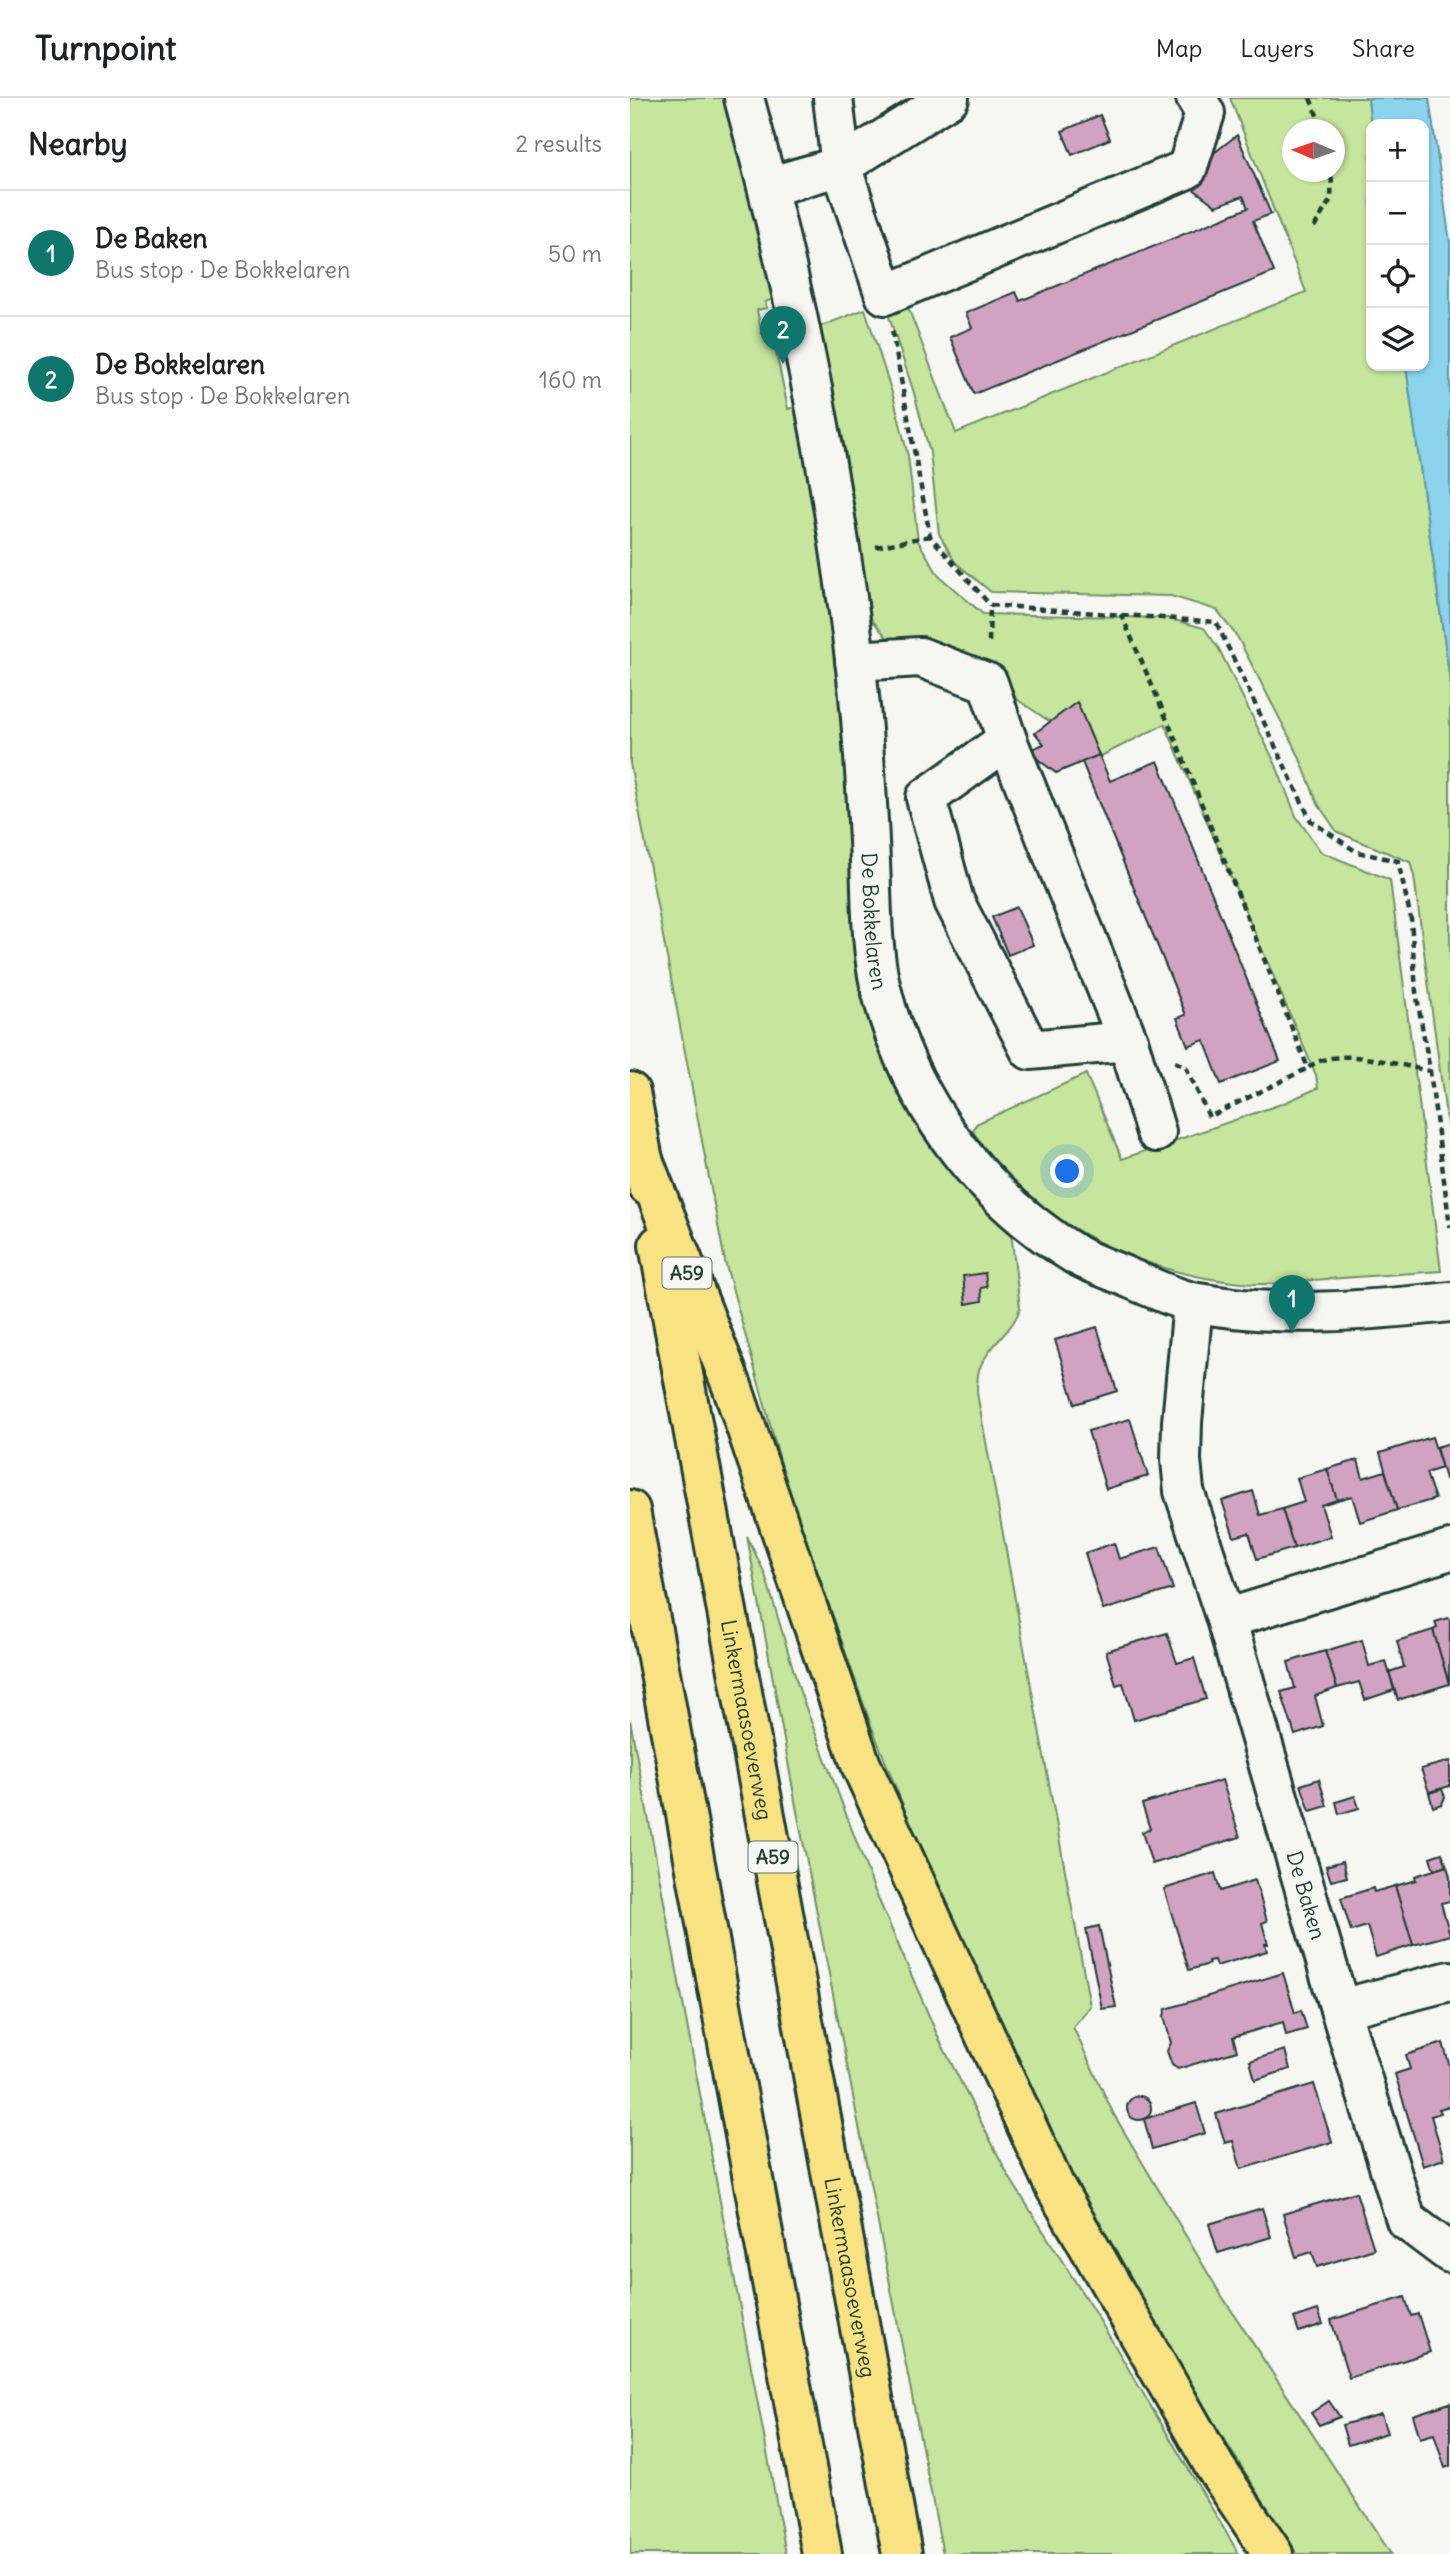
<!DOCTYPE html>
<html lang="en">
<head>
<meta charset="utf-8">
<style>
	:root { --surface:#fff; --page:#f2f2f2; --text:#202124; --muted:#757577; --line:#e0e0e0; --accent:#0f766e }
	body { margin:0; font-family:Delius,sans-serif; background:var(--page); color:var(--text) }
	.controls { position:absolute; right:21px; top:21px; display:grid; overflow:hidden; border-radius:14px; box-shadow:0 2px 5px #0004 }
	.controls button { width:63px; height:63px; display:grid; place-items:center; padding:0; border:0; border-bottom:2px solid var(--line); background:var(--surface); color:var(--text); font:35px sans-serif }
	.compass { position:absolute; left:652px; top:21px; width:63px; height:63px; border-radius:50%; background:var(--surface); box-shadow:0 2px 5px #0004; rotate:272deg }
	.you { position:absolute; left:438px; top:1074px; width:24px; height:24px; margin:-18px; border:5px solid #fff; border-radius:50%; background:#1a73e8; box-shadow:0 0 0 10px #1a73e833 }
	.badge { display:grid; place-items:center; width:46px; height:46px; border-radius:50%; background:var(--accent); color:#fff; font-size:23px; font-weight:700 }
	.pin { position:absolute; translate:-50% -58px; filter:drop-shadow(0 2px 4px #0008) }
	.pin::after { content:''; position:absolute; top:37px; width:24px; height:21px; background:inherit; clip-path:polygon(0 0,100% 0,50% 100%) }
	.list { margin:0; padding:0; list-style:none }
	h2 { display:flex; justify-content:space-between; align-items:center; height:91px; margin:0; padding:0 28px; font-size:30px }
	h2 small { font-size:23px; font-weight:400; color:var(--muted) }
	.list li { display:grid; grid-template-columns:46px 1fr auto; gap:21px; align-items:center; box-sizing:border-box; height:126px; padding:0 28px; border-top:2px solid var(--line) }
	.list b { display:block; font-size:26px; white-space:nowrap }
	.list p { margin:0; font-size:23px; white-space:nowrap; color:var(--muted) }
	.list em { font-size:23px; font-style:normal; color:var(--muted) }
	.icon { flex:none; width:38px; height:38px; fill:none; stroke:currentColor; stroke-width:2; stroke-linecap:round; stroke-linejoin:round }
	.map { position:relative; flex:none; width:820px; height:2456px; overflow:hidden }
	header { display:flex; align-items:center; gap:42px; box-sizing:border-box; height:98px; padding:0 35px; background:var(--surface); border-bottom:2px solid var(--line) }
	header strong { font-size:33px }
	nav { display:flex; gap:38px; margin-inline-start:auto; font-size:24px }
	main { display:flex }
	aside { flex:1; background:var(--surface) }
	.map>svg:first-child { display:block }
	.green { fill:#c6e59d; stroke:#729168; stroke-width:2; fill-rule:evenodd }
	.water { fill:#8cd3ed; stroke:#6097a3; stroke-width:2 }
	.building { fill:#d2a2c2; stroke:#1f3d34; stroke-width:2 }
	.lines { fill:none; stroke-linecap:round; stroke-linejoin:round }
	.minor-casing { stroke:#1f3d34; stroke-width:44 }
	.highway-casing { stroke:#1f3d34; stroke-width:44 }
	.path { stroke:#1f3d34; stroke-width:4.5; stroke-dasharray:7 5; stroke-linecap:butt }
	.minor { stroke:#f6f6f2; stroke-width:38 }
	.highway { stroke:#f8e281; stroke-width:38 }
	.labels { text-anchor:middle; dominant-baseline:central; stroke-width:5; stroke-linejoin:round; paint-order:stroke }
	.shield { fill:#f6f6f2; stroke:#60746d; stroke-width:2 }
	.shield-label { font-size:19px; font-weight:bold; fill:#1f3d34 }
	.street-label { font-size:21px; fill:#1f3d34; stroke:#f6f6f2 }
</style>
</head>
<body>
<header>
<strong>Turnpoint</strong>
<nav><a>Map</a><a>Layers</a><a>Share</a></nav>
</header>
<main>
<aside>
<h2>Nearby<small>2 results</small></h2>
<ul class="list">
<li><span class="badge">1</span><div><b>De Baken</b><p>Bus stop · De Bokkelaren</p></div><em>50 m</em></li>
<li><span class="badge">2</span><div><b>De Bokkelaren</b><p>Bus stop · De Bokkelaren</p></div><em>160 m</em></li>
</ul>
</aside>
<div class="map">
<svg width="820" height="2456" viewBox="0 0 820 2456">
	<rect width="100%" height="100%" fill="#f6f6f2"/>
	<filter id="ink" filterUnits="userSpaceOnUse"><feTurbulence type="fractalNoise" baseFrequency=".0143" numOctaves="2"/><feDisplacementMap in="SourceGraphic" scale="14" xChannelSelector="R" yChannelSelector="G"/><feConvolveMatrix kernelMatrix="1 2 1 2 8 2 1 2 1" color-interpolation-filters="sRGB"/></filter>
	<g filter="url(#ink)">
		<!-- green -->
		<g class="green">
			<path d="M0,0H96L146,200L135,204L137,210L127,212L132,236L142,235L158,311L168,308L188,413L258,968C283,1030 327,1092 381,1134L390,1210C383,1234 357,1248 349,1272C347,1279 347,1288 347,1295L460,1908L443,1929L483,2015L588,2192L761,2456H667L520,2225L414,2040L319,1824L241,1627L157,1387L95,1164L0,665Z"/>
			<path d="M600,0H738L741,26V268H776L820,583V1048L784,778L780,764L707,734L688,706L668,656L608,540L587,512L541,498L361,494L325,464L309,436L300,355L284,295L254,203L273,196L326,335L676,194ZM662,32H704V74H662Z"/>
			<path d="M235,211L264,301L278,358L288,443L309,478L353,516L537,520L574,530L589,551L645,665L666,718L691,754L760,782L811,1173C769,1176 726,1179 683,1182C664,1183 643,1187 624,1186C518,1179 401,1127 343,1033L346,1026L456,976L492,1061L654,1005L688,990L686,977L535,626L471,658L370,590L344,564L313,546L259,542L237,516L234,479L205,318L184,231Z"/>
			<polygon points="117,1438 135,1476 170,1594 245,1793 309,1941 378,2077 470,2223 609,2456 313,2456 166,1708"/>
			<polygon points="0,1622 156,2456 0,2456"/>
		</g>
		<!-- water -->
		<polygon class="water" points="738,0 799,0 820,144 820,583 776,268 794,268 794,26 741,26"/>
		<!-- building -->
		<g class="building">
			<polygon points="470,17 480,41 442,57 432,33"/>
			<polygon points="607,37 641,116 623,123 644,174 344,296 320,239 342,230 336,215 386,194 390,203 618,110 613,98 586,108 558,87 575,80 566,69"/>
			<polygon points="447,604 469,657 426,675 397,653 414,646 405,635"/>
			<polygon points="469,657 480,683 528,663 650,963 591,986 574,942 558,948 547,920 556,917 452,664"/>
			<polygon points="387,809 403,847 378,857 362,819"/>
			<polygon points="355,1175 357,1189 351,1190 352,1203 336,1206 333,1178"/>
			<polygon points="467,1229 487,1293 445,1306 425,1242"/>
			<polygon points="500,1321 518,1378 476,1391 458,1333"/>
			<polygon points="802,1339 812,1370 796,1375 805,1401 767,1412 750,1355"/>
			<polygon points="820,1345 820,1380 815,1381 806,1349"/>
			<polygon points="728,1362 733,1380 755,1373 767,1412 730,1424 722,1398 707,1402 697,1371"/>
			<polygon points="697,1371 707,1402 691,1407 701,1438 664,1450 652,1411 674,1404 667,1380"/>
			<polygon points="623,1393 630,1417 652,1411 664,1450 627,1461 619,1435 604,1439 592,1403"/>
			<polygon points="484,1445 489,1461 529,1449 543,1491 473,1512 455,1455"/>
			<polygon points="819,1520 820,1522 819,1586 803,1532 807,1530 805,1524"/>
			<polygon points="803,1532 819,1586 768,1602 759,1574 774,1569 767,1543"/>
			<polygon points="537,1535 547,1565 564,1560 576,1601 504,1622 493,1585 486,1587 476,1553"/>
			<polygon points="732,1542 739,1568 756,1563 764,1592 735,1602 729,1584 707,1590 695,1553"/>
			<polygon points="695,1553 707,1590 685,1598 693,1628 665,1637 651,1594 665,1590 658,1564"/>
			<polygon points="820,1663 820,1688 799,1694 791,1671"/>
			<polygon points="689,1681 697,1708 680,1713 671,1687"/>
			<polygon points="592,1682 610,1739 522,1766 512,1734 520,1731 512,1706"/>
			<polygon points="812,1691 815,1699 812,1706 803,1709 799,1695"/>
			<polygon points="725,1698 729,1710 709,1716 706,1704"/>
			<polygon points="812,1755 817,1768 804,1772 800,1759"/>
			<polygon points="713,1763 717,1779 701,1783 696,1768"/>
			<polygon points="817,1768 820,1779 820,1803 811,1805 820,1837 783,1847 765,1788 786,1782 785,1778"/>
			<polygon points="585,1775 590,1793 625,1782 637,1823 632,1825 638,1846 635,1846 637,1853 586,1868 584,1862 578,1863 579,1866 559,1872 534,1791"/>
			<polygon points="765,1788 783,1847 746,1859 737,1828 721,1833 711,1800 743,1790 744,1794"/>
			<polygon points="469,1828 486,1909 472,1911 456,1831"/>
			<polygon points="653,1875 665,1915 671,1912 677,1931 656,1937 653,1924 603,1939 607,1953 548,1971 542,1967 537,1953 541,1945 534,1918 536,1911"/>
			<polygon points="813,1945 820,1969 820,2008 809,2011 811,2015 801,2018 814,2061 793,2068 765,1976 780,1971 776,1957"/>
			<polygon points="655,1952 660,1971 625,1982 620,1963"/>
			<polygon points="684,1986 702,2044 611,2071 603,2043 595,2045 586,2016"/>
			<circle cx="509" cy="2010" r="12"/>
			<polygon points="566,2005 575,2035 522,2051 514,2021"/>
			<polygon points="726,2094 744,2151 687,2169 682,2154 666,2159 653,2116"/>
			<polygon points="632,2110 641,2139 588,2155 579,2126"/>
			<polygon points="775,2199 781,2218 788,2216 800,2254 719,2280 701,2222"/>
			<polygon points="688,2212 693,2226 669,2234 664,2220"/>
			<polygon points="699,2303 710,2319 689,2327 681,2315"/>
			<polygon points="820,2305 820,2368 815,2370 804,2336 790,2340 783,2317"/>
			<polygon points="751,2316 757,2335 718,2347 712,2327"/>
		</g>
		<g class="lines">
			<defs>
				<g id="minor">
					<path id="s1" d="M114,0C164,184 202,371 225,561C233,628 237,697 240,764C242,805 241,847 250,887C277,1000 347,1096 446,1157C462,1166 482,1172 499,1180C521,1189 544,1201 568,1205C652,1220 736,1213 820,1204"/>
					<polyline points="203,0 211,68 255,197 557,71 575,15 566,0"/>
					<polyline points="138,89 211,68 319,0"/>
					<polyline points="225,563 290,559 358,585 377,642 498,943 526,1034"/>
					<polyline points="377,642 296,700 324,803 400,952 498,943"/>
					<path id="s2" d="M563,1205L552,1324L551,1362L554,1393L596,1521L710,1911L776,2122L820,2155"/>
					<polyline points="596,1521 820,1452"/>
					<polyline points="710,1911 820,1883"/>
				</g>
				<g id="highway">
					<polyline points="0,994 18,1088"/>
					<polyline points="13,1062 102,1288 231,1667 424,2087 585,2369 643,2456"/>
					<path id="s3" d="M29,1147L272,2456"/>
					<polyline points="0,1412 192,2456"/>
				</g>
			</defs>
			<!-- minor casing -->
			<use href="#minor" class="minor-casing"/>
			<!-- highway casing -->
			<use href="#highway" class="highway-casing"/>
			<!-- path -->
			<g class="path">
				<polyline points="680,0 693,32"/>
				<polyline points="684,129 701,101 702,74"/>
				<polyline points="262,233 300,438 360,507 586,524 681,723 727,754 768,763 781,821 786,894 800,973 820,1129"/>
				<polyline points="246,449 300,438"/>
				<path d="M491,516L547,645L678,970C706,946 766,967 800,973"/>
				<polyline points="359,544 360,507"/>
				<polyline points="545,964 556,969 579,1019 678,970"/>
			</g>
			<!-- minor -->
			<use href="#minor" class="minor"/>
			<!-- highway -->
			<use href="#highway" class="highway"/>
		</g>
	</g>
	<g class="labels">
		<!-- shield labels -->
		<g class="shield">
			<rect x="32.5" y="1159.5" width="49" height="31" rx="5"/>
			<rect x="118.5" y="1743.5" width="49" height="31" rx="5"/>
		</g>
		<g class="shield-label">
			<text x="57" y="1175">A59</text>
			<text x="143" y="1759">A59</text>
		</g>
		<!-- street labels -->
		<g class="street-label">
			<text stroke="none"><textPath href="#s1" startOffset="835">De Bokkelaren</textPath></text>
			<text stroke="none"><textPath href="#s3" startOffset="483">Linkermaasoeverweg</textPath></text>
			<text stroke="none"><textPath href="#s2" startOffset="611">De Baken</textPath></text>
			<text stroke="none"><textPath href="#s3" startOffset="1050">Linkermaasoeverweg</textPath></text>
		</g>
	</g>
</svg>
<div class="controls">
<button>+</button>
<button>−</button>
<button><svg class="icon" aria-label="locate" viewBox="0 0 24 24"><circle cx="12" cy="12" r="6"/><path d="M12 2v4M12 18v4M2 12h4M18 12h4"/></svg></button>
<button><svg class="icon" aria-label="layers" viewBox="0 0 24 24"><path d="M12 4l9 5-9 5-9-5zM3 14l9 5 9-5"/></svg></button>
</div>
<svg class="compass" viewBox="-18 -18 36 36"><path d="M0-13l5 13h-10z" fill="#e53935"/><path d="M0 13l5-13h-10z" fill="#757577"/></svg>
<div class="you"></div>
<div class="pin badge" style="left:662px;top:1235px">1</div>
<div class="pin badge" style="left:153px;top:266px">2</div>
</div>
</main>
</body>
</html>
